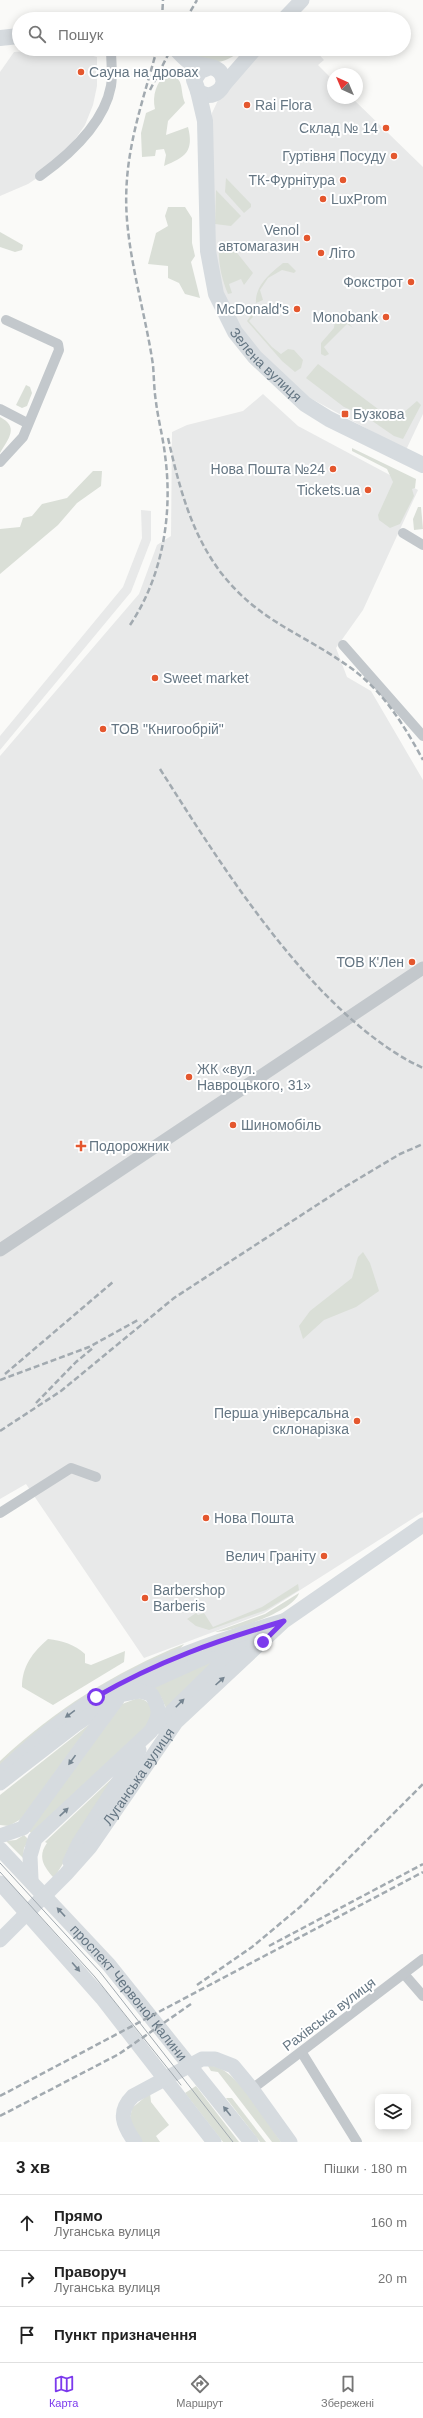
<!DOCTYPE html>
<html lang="uk">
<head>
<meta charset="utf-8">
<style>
	:root { --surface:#fff; --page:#f6f6f6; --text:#222; --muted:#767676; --line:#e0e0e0; --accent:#7c3aed }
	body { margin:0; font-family:Helvetica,sans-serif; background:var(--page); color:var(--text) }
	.controls { position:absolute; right:12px; bottom:12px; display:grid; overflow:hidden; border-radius:8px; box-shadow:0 2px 10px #0003 }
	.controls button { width:36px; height:36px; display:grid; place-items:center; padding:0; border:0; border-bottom:1px solid var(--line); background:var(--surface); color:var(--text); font:20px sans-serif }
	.compass { position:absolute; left:327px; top:68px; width:36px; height:36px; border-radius:50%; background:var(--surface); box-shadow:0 2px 10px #0003; rotate:316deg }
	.stop { position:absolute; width:12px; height:12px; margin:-9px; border:3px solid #7c3aed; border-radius:50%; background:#fff }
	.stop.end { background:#7c3aed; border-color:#fff; box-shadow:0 1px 4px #0008 }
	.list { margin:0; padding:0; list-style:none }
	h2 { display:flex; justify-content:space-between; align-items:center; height:52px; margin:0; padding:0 16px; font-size:17px }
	h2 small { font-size:13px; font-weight:400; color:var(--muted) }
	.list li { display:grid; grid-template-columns:26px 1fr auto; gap:12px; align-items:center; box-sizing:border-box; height:56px; padding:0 16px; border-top:1px solid var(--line) }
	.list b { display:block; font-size:15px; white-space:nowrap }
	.list p { margin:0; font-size:13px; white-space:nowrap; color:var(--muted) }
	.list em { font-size:13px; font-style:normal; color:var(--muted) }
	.icon { flex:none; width:22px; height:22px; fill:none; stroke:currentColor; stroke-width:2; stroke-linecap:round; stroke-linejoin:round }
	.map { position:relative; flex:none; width:423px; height:2142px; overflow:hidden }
	.search { position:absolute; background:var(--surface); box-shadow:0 2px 10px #0003; left:12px; right:12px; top:12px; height:44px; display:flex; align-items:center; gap:10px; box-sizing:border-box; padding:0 14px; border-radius:22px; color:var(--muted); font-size:15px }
	.sheet { height:220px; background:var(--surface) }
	nav { display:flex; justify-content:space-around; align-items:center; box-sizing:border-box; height:56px; border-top:1px solid var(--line); background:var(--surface); font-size:11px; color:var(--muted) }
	nav a { display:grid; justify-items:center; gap:2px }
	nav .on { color:var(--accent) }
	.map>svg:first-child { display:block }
	.built { fill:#e8e9e9 }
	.green { fill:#dadfd7 }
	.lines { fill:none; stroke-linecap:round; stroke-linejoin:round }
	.minor { stroke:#c3c8cc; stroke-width:10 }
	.tertiary { stroke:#c3c8cc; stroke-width:13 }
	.secondary { stroke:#d6dbdf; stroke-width:15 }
	.primary { stroke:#d6dbdf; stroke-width:16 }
	.tram { stroke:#a2aab0; stroke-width:1 }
	.rail { stroke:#a2aab0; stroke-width:2.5; stroke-dasharray:6 3; stroke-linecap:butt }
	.oneway { fill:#768591 }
	.route { stroke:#7c3aed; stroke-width:5 }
	.poi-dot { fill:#e4572e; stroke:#fff; stroke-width:1.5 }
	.labels { text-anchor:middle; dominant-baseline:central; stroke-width:4; stroke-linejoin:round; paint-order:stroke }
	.poi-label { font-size:14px; fill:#657683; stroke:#fff; text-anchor:start }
	.street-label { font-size:14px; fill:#657683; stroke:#fff }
</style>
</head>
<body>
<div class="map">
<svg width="423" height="2142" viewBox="0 0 423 2142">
	<rect width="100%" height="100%" fill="#fafaf8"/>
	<!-- built -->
	<g class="built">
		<polygon points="67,49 97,57 97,86 93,105 85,125 69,148 40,176 28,184 0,196 0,72 14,52"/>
		<polygon points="264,49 314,49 324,60 318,65 333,80 333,98 352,98 423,167 423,414 406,450 297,391 244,334 226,309 211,232 212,113 221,94"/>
		<polygon points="263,394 298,426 418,490 363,610 336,648 347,677 371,691 423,780 423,1512 264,1613 144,1658 26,1484 0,1499 0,756 139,594 157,545 171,536 172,432 187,425 243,411"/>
		<polygon points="141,510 151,511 151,540 131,592 0,750 0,736 123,587 142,538"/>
	</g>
	<!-- green -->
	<g class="green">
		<path d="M188,49H242C224,66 207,67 188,49Z"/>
		<path d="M168,73C186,80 179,88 185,103L168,121L166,135L188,127C194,151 186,157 164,166L166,155L164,149L156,150L155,156L142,157L141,133L146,113L155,109C152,96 156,81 168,73Z"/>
		<polygon points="226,178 251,204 251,207 244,213 225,192"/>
		<polygon points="216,190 241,216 231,226 215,224"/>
		<polygon points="168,207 185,207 192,218 192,243 195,256 191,262 200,298 185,294 179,283 168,278 168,266 148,264 156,233 168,226 165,216"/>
		<polygon points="0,232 23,245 22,250 15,252 0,247"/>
		<path d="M225,241L230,244L253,273L244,285L241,279L229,284L232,293L228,294C221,277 218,262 219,243Z"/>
		<path d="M283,263H288L296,271L294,273L282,270L268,278L260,290L263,300L256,303C255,285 271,273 283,263Z"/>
		<polygon points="252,314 253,317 249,321 272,347 281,354 288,349 294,350 303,360 301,368 295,372 282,361 247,321"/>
		<polygon points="341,315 353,328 347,324 324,347 329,354 325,356 321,354 321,343 334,328 335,320"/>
		<polygon points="318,364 394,421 417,401 421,405 403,439 394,436 365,416 344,407 306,378"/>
		<polygon points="26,385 30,387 32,393 27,406 22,408 16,405"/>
		<path d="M0,417C19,427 9,438 0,453Z"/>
		<polygon points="352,448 416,479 415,488 412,489 414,496 400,524 390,528 379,520 378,515 393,482 387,469 352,451"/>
		<polygon points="93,471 102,471 101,486 77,503 58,525 0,574 0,529 20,527 23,518 32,516 42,504 67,498"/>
		<polygon points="418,507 421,507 423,529 414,530 413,519"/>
		<polygon points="363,1252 370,1263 379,1291 356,1307 324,1320 303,1339 299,1326 310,1311 352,1278 358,1257"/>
		<polygon points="298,1584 299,1590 266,1610 209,1630 196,1626 187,1619 196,1613 198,1615 204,1613 213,1627 262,1607"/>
		<path d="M299,1593C294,1611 233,1632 215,1632L265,1614Z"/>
		<path d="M48,1639C63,1641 74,1644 85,1654V1663L91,1665L125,1651L124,1662L53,1705L22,1687C22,1666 33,1652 48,1639Z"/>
		<path d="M184,1644L179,1650L0,1767V1761C54,1710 115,1672 184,1644Z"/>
		<polygon points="222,1657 166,1708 161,1697 152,1688"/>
		<path d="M138,1698C152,1701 152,1710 153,1723L33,1835L29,1831L122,1704Z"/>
		<polygon points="91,1723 21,1819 9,1826 0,1825 0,1795"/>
		<path d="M121,1770L54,1878C44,1867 37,1857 47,1843L45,1842Z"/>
		<polygon points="24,1835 29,1840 24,1848 23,1858 6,1841 16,1840"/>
		<path d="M208,2066C233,2062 268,2124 281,2142H272L218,2072L211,2071Z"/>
		<polygon points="196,2086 239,2142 223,2142 185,2093"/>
		<polygon points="150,2093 151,2102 169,2125 156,2136 160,2142 142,2142 129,2124 132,2108"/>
		<polygon points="226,2098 232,2098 266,2142 260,2142"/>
	</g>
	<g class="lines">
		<!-- minor -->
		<g class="minor">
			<path d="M40,176C69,155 104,124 111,86C113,74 111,61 111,49"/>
			<polyline points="0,409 27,423"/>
			<polyline points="0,462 23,437 59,350 58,344 6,320"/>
			<polyline points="403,533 423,545"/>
			<polyline points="343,645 423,736"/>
			<polyline points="0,1513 71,1468 96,1477"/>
			<polyline points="404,1974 423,1996"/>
			<polyline points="302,2053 357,2142"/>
			<polyline points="252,2089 423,1959"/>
		</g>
		<!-- tertiary -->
		<polyline class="tertiary" points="0,1250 423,968"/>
		<!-- secondary -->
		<g class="secondary">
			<polyline points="284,19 302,0"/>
			<polyline points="222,87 255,49"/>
			<polyline points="130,1691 241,1641"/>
			<polyline points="156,1727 216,1668 253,1641"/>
			<path d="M0,1775C84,1689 171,1654 283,1621"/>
			<polyline points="0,1783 75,1725 111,1701"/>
			<path d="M0,1836L23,1828L120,1695L140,1691L151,1694C161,1709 160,1716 151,1731L35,1839L30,1856L31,1879"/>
			<path id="s1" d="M0,1849L109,1965L251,2142"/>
			<polyline points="70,1862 79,1843 139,1750"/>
			<polyline points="0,1883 102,1998 214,2142"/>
			<path id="s2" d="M0,1940L66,1874L90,1847L176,1722L284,1621L423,1525"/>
			<path d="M135,2142C123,2125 117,2112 133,2096L202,2059H215L233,2066L252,2089L290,2142"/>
		</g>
		<!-- primary -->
		<g class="primary">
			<polyline points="0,38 19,36"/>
			<path d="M176,49C180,53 185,59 190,62C199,66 214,65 220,72C232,86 211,103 198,91L194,80L200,71L210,67"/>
			<path id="s3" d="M198,91L205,121L208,251L216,294L235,332L255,357L305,404L329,419L423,465"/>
		</g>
		<!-- tram -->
		<g class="tram">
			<polyline points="0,1863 100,1972 233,2142"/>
			<polyline points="0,1872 95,1977 181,2085"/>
		</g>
		<!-- rail -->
		<g class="rail">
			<polyline points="162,19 163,0"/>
			<polyline points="186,19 197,0"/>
			<polyline points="150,90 171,49"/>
			<path d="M168,438C179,486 191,534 222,574C260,622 302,633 348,666C382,689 404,725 423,760"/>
			<path d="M130,625C163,576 173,513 165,455C163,437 158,419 156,402C154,390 154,377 153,365C146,317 131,269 127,220C122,157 141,108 157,49"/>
			<path d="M160,769C209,846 257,922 320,989C350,1020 384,1050 423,1068"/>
			<polyline points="5,1374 113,1282"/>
			<polyline points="0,1380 89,1347 138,1320"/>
			<polyline points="36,1403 76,1362 93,1348"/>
			<polyline points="0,1431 61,1391 174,1298 343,1188 400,1154 423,1144"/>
			<polyline points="269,1946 423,1864"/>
			<polyline points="197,1985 252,1947 300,1907 423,1784"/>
			<polyline points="0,2096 423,1872"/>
			<polyline points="0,2116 119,2054 191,2004"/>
		</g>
	</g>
	<!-- one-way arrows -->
	<defs><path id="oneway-solid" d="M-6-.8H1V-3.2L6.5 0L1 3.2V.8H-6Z"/></defs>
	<g class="oneway">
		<use href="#oneway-solid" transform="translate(220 1681) rotate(-42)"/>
		<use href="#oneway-solid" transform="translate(180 1703) rotate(-45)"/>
		<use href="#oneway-solid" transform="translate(70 1714) rotate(144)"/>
		<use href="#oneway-solid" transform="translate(72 1760) rotate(126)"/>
		<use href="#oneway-solid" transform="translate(64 1812) rotate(-43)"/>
		<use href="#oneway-solid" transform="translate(61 1912) rotate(-133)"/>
		<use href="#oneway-solid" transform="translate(76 1967) rotate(49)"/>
		<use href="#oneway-solid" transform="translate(227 2111) rotate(-128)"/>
	</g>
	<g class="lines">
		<!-- route -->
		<path class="route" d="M96,1697C158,1661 216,1641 284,1621L263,1642"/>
	</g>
	<!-- markers -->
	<g class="poi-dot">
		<circle cx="81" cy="72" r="4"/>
		<circle cx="247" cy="105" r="4"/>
		<circle cx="386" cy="128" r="4"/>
		<circle cx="394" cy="156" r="4"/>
		<circle cx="343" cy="180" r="4"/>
		<circle cx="323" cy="199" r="4"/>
		<circle cx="307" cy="238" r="4"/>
		<circle cx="321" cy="253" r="4"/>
		<circle cx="411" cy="282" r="4"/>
		<circle cx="297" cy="309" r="4"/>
		<circle cx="386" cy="317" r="4"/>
		<rect x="341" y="410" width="8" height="8" rx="2"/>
		<circle cx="333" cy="469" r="4"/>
		<circle cx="368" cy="490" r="4"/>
		<circle cx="155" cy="678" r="4"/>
		<circle cx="103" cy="729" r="4"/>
		<circle cx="412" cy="962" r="4"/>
		<circle cx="189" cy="1077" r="4"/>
		<circle cx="233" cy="1125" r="4"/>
		<path d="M79 1140h4v4h4v4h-4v4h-4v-4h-4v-4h4z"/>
		<circle cx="357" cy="1421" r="4"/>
		<circle cx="206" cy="1518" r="4"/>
		<circle cx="324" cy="1556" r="4"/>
		<circle cx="145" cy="1598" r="4"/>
	</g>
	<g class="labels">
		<!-- poi labels -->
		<g class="poi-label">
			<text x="89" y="72">Сауна на дровах</text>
			<text x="255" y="105">Rai Flora</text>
			<text x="378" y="128" text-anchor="end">Склад № 14</text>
			<text x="386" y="156" text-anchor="end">Гуртівня Посуду</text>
			<text x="335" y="180" text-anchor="end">ТК-Фурнітура</text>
			<text x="331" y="199">LuxProm</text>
			<text x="299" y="230" text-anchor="end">Venol<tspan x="299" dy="16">автомагазин</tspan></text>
			<text x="329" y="253">Літо</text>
			<text x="403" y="282" text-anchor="end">Фокстрот</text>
			<text x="289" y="309" text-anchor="end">McDonald's</text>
			<text x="378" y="317" text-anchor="end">Monobank</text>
			<text x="353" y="414">Бузкова</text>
			<text x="325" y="469" text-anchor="end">Нова Пошта №24</text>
			<text x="360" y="490" text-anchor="end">Tickets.ua</text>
			<text x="163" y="678">Sweet market</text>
			<text x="111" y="729">ТОВ "Книгообрiй"</text>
			<text x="404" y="962" text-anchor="end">ТОВ К'Лен</text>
			<text x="197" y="1069">ЖК «вул.<tspan x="197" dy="16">Навроцького, 31»</tspan></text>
			<text x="241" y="1125">Шиномобіль</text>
			<text x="89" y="1146">Подорожник</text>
			<text x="349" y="1413" text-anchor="end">Перша універсальна<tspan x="349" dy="16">склонарізка</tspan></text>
			<text x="214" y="1518">Нова Пошта</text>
			<text x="316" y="1556" text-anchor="end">Велич Граніту</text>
			<text x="153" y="1590">Barbershop<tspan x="153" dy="16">Barberis</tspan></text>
		</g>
		<!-- street labels -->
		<g class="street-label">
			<text stroke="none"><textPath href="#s3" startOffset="292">Зелена вулиця</textPath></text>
			<text stroke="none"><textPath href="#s2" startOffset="215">Луганська вулиця</textPath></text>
			<text stroke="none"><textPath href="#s1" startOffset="193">проспект Червоної Калини</textPath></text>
			<text transform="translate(329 2014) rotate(-37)">Рахівська вулиця</text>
		</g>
	</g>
</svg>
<div class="controls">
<button><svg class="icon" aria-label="layers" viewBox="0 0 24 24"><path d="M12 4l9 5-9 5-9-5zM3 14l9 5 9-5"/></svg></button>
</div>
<svg class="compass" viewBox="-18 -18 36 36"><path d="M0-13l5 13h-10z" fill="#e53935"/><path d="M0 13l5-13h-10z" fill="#767676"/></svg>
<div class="stop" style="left:96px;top:1697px"></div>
<div class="stop end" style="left:263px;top:1642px"></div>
<div class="search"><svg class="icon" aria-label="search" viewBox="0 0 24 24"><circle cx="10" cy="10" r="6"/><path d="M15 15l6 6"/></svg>Пошук</div>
</div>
<section class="sheet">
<h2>3 хв<small>Пішки · 180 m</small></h2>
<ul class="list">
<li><svg class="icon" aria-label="ahead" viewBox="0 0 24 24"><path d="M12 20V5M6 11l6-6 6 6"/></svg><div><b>Прямо</b><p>Луганська вулиця</p></div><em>160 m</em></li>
<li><svg class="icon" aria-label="right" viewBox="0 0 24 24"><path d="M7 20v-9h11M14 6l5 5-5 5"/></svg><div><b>Праворуч</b><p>Луганська вулиця</p></div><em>20 m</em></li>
<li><svg class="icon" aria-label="arrive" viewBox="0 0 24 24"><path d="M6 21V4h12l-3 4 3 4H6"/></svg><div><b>Пункт призначення</b></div></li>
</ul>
</section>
<nav>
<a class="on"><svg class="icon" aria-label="map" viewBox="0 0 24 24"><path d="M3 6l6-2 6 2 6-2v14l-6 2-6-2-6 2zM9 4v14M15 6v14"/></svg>Карта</a>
<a><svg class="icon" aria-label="directions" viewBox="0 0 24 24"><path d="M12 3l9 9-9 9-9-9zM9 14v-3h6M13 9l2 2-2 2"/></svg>Маршрут</a>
<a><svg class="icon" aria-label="saved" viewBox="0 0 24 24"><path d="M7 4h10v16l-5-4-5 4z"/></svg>Збережені</a>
</nav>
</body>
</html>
